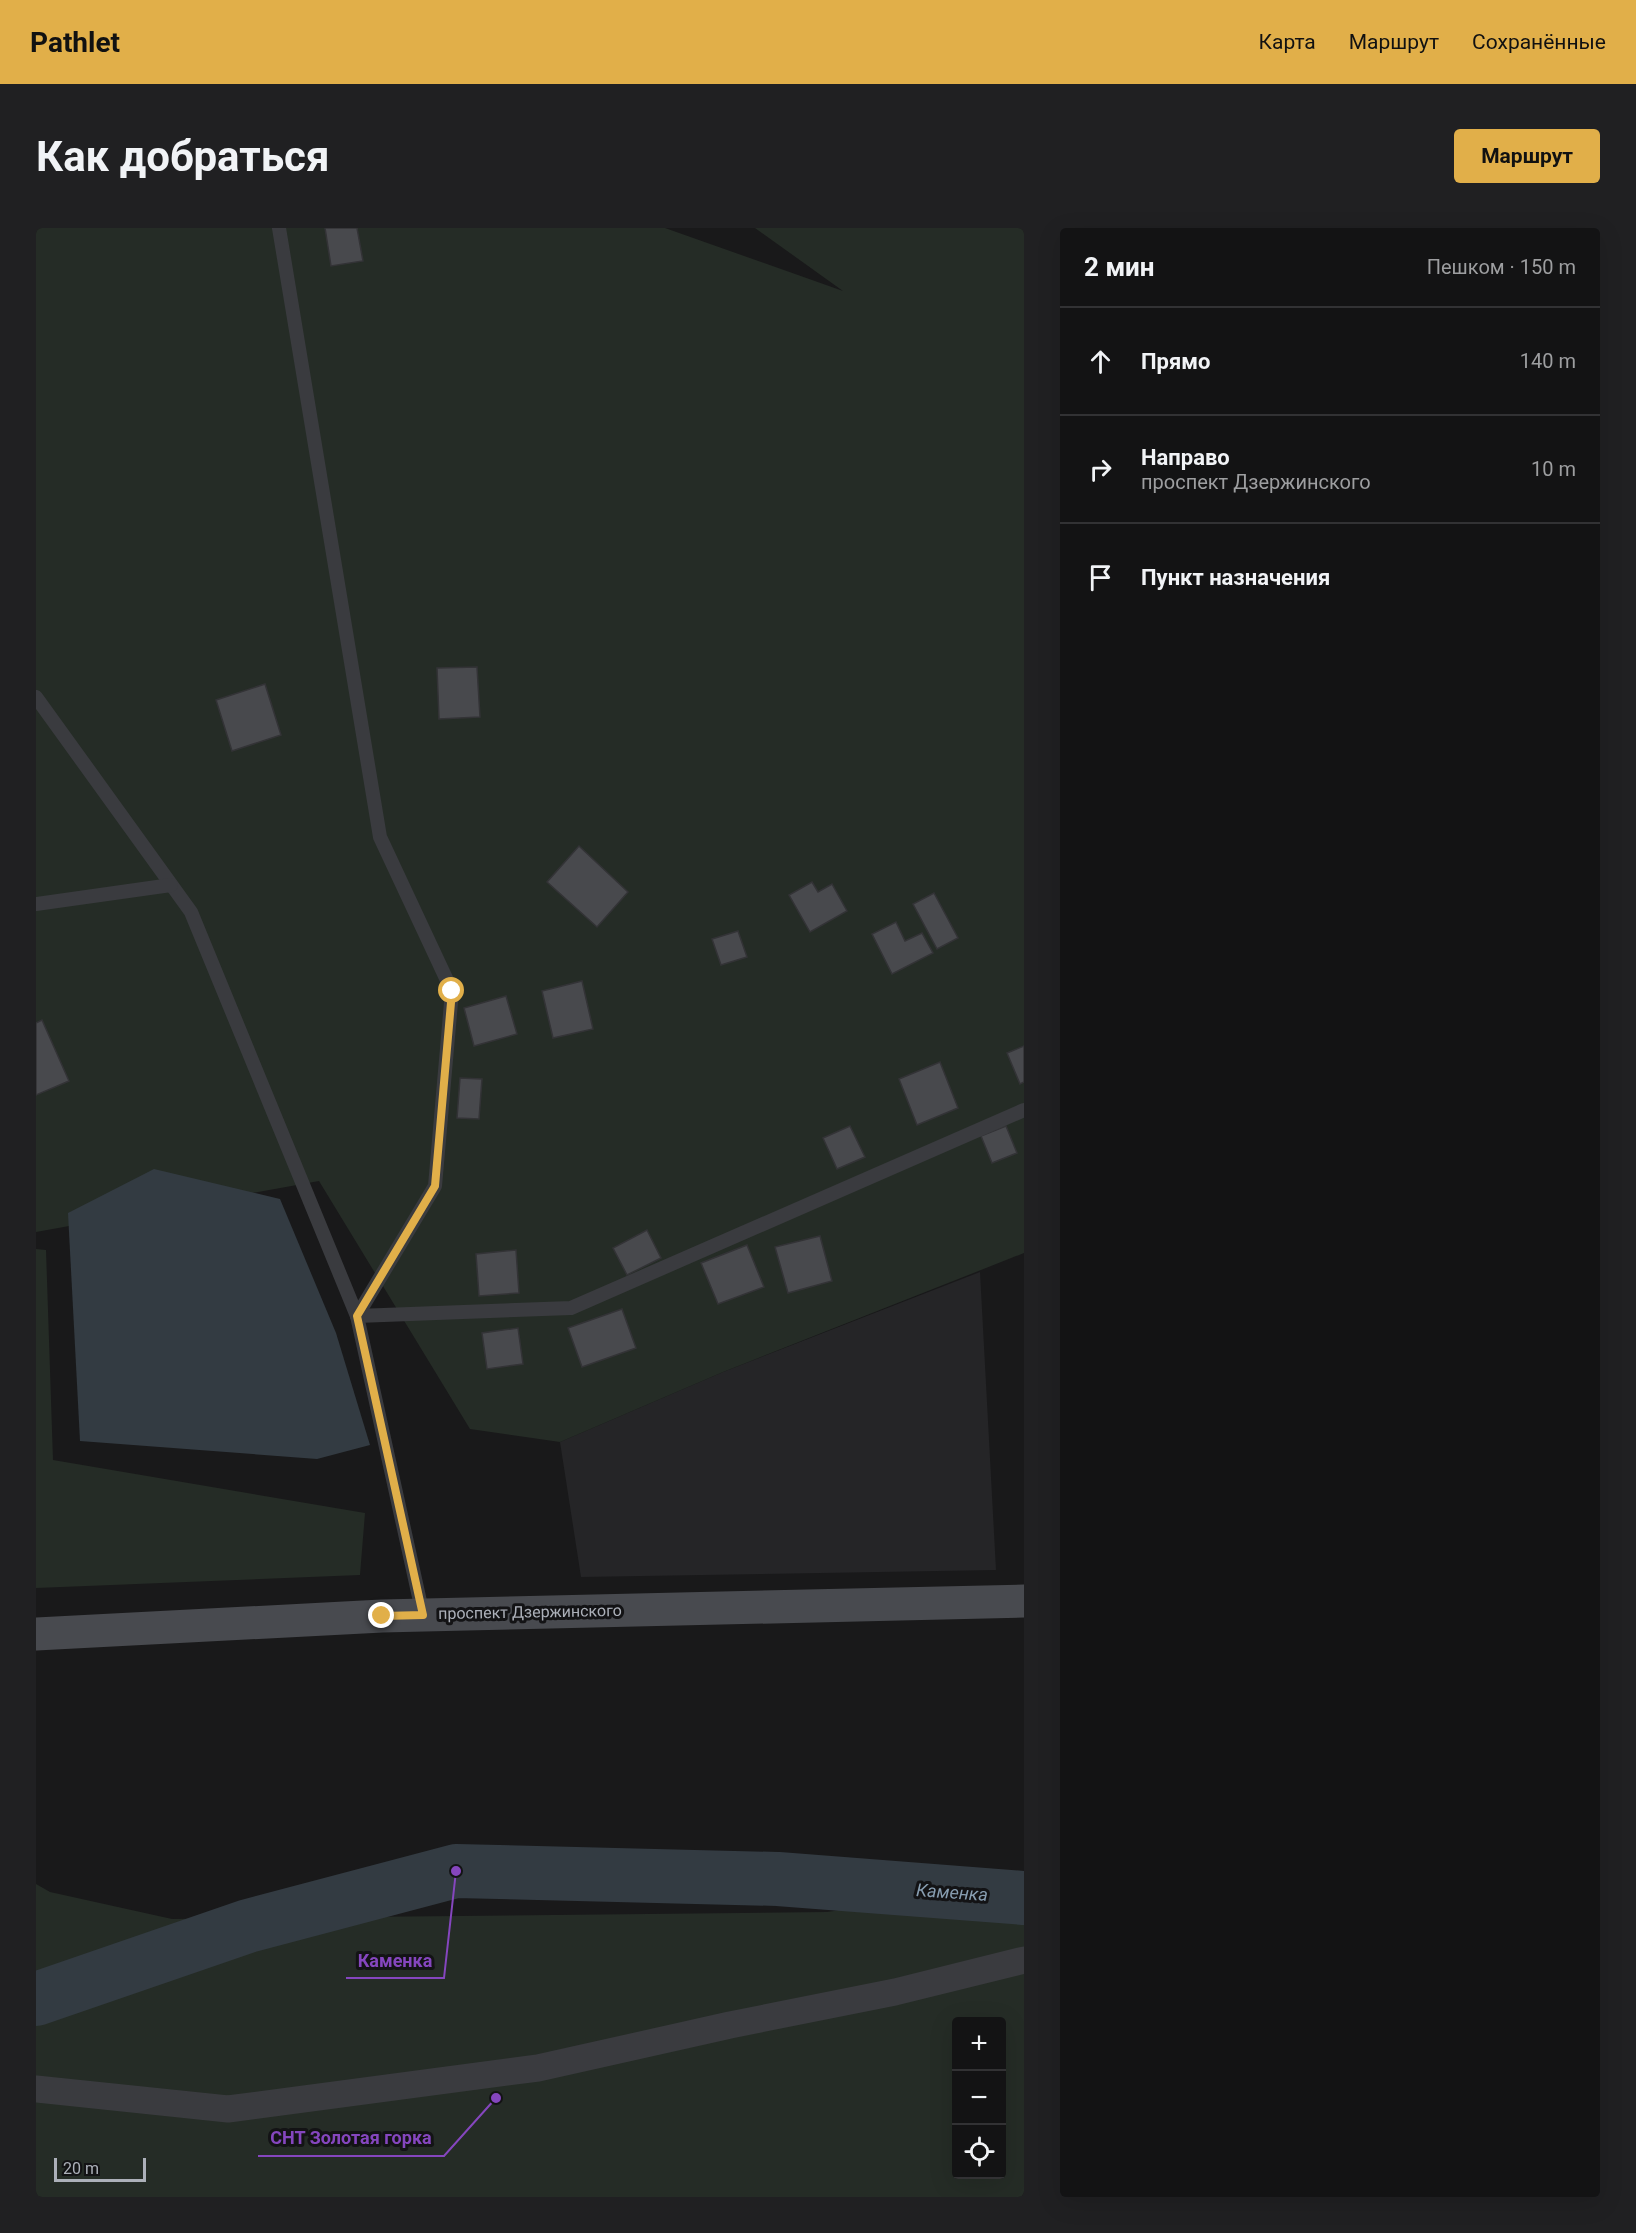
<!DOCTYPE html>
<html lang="ru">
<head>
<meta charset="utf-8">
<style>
	:root { --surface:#131314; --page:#202022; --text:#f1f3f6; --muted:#9d9ea0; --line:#323234; --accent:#e1af49 }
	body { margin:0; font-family:Roboto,sans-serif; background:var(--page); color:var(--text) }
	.controls { position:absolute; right:18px; bottom:18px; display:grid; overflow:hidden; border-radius:6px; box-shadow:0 6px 24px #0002 }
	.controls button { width:54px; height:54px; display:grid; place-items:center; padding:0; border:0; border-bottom:2px solid var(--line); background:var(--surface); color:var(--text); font:30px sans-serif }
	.scale { position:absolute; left:18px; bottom:15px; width:92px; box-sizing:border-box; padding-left:6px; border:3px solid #acb0b9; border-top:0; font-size:16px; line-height:21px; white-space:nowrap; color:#acb0b9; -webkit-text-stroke:4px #131315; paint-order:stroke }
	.stop { position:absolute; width:18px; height:18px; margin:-14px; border:4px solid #e1af49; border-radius:50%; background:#fff }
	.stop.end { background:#e1af49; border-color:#fff; box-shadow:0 2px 6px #0008 }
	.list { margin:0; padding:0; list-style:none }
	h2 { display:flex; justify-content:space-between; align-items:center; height:78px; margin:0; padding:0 24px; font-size:26px }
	h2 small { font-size:20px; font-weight:400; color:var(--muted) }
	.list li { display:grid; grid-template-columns:39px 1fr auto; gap:18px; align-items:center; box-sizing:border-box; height:108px; padding:0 24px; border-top:2px solid var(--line) }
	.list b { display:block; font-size:22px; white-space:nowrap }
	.list p { margin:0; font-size:20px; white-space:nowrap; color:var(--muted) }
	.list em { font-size:20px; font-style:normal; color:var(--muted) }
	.icon { flex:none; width:33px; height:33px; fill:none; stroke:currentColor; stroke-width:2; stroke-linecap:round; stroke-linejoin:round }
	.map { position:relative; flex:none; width:988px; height:1969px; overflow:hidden; border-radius:6px }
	header { display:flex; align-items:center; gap:36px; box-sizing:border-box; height:84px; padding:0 30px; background:var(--accent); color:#111 }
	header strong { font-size:28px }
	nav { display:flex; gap:33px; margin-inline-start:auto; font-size:21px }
	.intro { display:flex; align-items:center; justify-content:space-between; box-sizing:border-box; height:144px; padding:0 36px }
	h1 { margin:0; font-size:42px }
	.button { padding:15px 27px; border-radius:6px; background:var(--accent); color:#111; font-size:21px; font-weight:700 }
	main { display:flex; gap:36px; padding:0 36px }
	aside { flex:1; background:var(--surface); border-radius:6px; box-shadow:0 6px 24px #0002 }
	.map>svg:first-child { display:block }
	.built { fill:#252527 }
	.green { fill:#252c26; fill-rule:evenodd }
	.water { fill:#333b42 }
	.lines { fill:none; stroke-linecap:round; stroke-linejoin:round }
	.river { stroke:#333b42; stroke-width:54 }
	.building { fill:#48494d; stroke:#333336; stroke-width:1.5 }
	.lane { stroke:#3a3b3f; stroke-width:14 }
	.street { stroke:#3a3b3f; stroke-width:27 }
	.secondary { stroke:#484a4f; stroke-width:33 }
	.route { stroke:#e1af49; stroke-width:8 }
	.labels { text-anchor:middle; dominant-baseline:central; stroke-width:6; stroke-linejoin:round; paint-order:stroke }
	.street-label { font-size:16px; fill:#acb0b9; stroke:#131315 }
	.water-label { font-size:18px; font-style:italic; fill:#879db0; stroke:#131315 }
	.leader { fill:none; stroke:#8546be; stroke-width:2 }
	.callout-dot { fill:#8546be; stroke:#131315; stroke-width:2 }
	.callout-label { font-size:18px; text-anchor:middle; font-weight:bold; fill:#8546be; stroke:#131315; stroke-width:6; stroke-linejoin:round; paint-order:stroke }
</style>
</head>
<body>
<header>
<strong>Pathlet</strong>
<nav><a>Карта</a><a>Маршрут</a><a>Сохранённые</a></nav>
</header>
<div class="intro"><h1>Как добраться</h1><a class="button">Маршрут</a></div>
<main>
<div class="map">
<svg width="988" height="1969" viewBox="0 0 988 1969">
	<rect width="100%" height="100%" fill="#19191a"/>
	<!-- built -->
	<polygon class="built" points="944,1044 960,1342 545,1349 524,1214 687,1144"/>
	<!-- green -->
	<g class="green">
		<polygon points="0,0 629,0 807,63 719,0 988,0 988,1025 687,1144 524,1214 434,1201 283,953 0,1004"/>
		<polygon points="0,1021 10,1022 17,1232 329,1285 324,1347 0,1360"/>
		<path d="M988,1655V1969H0V1656L14,1664L136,1691L791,1684ZM921,1794H966V1946H921Z"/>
	</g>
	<!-- water -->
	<polygon class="water" points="118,941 244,971 300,1105 334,1217 281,1231 44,1213 32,985"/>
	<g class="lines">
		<!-- river -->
		<polyline class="river" points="0,1771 212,1698 420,1643 742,1651 988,1670"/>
	</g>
	<!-- building -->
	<g class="building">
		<polygon points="289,0 321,0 327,33 295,38"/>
		<polygon points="441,439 444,489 403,491 401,440"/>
		<polygon points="229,456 245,507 196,523 180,472"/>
		<polygon points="543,618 592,664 561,699 511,654"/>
		<polygon points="776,654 782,664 796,656 811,683 774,704 753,667"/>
		<polygon points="898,665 922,710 901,721 877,676"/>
		<polygon points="860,694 869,713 886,705 897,725 856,746 836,706"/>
		<polygon points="702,703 711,729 685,737 676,711"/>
		<polygon points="546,753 557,801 517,810 506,763"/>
		<polygon points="470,768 481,806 438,818 428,780"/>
		<polygon points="6,792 33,853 0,867 0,795"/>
		<polygon points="988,818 988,854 984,856 971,825"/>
		<polygon points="904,834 922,880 881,897 863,851"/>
		<polygon points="424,850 446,851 443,891 421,890"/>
		<polygon points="814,898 829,929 801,941 787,910"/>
		<polygon points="970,898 981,925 956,935 945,908"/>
		<polygon points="611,1002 625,1030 591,1047 577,1020"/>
		<polygon points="784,1008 796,1053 752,1065 739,1019"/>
		<polygon points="711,1017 728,1059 682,1076 665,1035"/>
		<polygon points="480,1022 483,1065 443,1068 440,1026"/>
		<polygon points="586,1081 600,1120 546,1139 532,1100"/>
		<polygon points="482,1100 487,1136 451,1141 446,1105"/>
	</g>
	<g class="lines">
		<!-- lane -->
		<g class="lane">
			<polyline points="243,0 344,609 416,763 399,958 321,1088"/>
			<polyline points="0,469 155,684 321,1088 387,1387"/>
			<polyline points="0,676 135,657"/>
			<polyline points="321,1088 535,1080 988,882"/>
		</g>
		<!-- street -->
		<polyline class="street" points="0,1861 192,1881 502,1840 694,1797 859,1764 988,1732"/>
		<!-- secondary -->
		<polyline class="secondary" points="0,1406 346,1388 988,1373"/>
	</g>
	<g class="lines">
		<!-- route -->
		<polyline class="route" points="346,1388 387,1387 321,1088 399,958 416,763"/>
	</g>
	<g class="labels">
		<!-- street labels -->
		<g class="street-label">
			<text transform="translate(494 1384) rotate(-1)">проспект Дзержинского</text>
		</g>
		<!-- water labels -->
		<g class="water-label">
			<text transform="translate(916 1664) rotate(4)">Каменка</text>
		</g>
	</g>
	<!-- callouts -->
	<path class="leader" d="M420 1643L408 1750H310M460 1870L408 1928H222"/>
	<g class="callout-dot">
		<circle cx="420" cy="1643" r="6"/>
		<circle cx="460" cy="1870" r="6"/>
	</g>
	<g class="callout-label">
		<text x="359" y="1739">Каменка</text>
		<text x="315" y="1916">СНТ Золотая горка</text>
	</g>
</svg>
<div class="controls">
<button>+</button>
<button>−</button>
<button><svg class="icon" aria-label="locate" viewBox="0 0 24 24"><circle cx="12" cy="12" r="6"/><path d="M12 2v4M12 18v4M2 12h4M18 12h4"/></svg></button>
</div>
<div class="scale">20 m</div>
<div class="stop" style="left:416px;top:763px"></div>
<div class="stop end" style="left:346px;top:1388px"></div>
</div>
<aside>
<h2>2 мин<small>Пешком · 150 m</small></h2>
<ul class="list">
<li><svg class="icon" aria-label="ahead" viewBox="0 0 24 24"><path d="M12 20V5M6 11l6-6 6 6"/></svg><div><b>Прямо</b></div><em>140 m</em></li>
<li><svg class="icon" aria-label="right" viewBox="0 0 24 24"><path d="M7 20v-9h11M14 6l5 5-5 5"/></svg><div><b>Направо</b><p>проспект Дзержинского</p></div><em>10 m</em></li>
<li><svg class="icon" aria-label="arrive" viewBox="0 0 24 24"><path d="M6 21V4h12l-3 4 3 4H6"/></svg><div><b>Пункт назначения</b></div></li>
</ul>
</aside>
</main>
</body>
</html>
